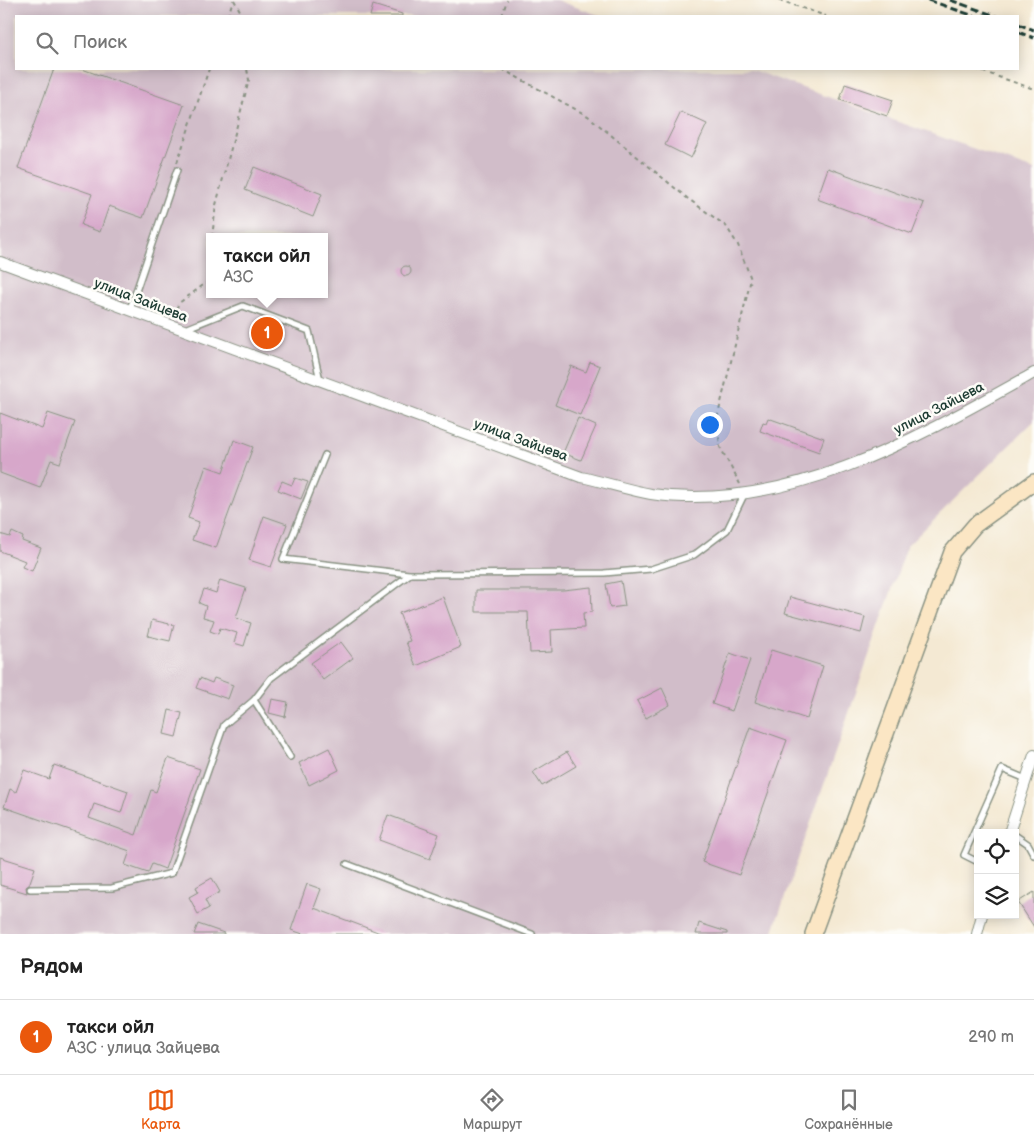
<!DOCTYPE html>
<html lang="ru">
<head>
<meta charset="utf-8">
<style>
	:root { --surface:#fff; --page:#f6f6f6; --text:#222; --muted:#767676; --line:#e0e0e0; --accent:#ea580c }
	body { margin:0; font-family:"Balsamiq Sans",sans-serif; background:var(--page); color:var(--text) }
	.controls { position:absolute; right:15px; bottom:15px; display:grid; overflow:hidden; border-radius:0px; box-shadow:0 2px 12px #0003 }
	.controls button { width:45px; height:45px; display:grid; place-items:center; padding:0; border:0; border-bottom:1px solid var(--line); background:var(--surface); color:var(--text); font:25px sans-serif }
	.you { position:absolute; left:709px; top:424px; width:18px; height:18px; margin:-12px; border:4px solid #fff; border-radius:50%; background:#1a73e8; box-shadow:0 0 0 8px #1a73e833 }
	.badge { display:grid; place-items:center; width:32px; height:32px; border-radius:50%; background:var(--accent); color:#fff; font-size:16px; font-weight:700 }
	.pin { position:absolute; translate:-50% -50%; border:2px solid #fff; box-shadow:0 1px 5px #0006 }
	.popup { position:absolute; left:206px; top:233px; width:122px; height:65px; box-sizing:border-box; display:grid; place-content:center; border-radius:0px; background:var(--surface); filter:drop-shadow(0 1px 4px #0005); font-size:16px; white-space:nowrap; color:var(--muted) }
	.popup b { font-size:19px; color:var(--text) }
	.popup::after { content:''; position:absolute; left:50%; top:100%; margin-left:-10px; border:10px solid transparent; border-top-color:var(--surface) }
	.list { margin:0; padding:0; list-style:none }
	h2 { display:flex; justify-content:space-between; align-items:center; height:65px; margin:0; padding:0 20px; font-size:21px }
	h2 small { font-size:16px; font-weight:400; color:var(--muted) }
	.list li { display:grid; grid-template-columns:32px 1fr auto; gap:15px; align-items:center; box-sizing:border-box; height:75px; padding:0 20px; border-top:1px solid var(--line) }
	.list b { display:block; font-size:19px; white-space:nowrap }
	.list p { margin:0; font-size:16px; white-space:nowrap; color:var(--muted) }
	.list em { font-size:16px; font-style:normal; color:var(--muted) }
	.icon { flex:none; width:28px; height:28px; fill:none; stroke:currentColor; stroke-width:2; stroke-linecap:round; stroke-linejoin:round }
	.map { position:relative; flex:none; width:1034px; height:934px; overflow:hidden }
	.search { position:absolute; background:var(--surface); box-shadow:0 2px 12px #0003; left:15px; right:15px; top:15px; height:55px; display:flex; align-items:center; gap:12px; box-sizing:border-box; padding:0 18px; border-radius:0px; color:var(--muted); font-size:19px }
	.sheet { height:140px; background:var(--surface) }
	nav { display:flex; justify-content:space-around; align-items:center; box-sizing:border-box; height:70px; border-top:1px solid var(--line); background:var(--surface); font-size:14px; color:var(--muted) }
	nav a { display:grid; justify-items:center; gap:2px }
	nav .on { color:var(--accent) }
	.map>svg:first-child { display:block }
	.industrial { fill:#d1bdc9; fill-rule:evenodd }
	.building { fill:#d7a7ca }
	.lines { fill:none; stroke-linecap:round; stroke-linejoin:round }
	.lane-casing { stroke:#8a9384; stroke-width:8 }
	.street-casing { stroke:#8a9384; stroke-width:12 }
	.secondary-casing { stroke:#8a9384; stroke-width:18 }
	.path { stroke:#8a9384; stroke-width:2; stroke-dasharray:4 4; stroke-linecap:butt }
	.lane { stroke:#fff; stroke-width:5 }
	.street { stroke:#fff; stroke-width:10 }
	.secondary { stroke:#fbe6c4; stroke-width:15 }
	.rail { stroke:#1f3d34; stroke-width:3; stroke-dasharray:8 4; stroke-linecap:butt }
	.labels { text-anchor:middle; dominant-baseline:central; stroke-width:5; stroke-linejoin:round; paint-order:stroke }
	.street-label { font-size:14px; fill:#1f3d34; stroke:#fdfcf7 }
</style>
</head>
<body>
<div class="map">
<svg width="1034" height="934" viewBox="0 0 1034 934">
	<rect width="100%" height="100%" fill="#fdfcf7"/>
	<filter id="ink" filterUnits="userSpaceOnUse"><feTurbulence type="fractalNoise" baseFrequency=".02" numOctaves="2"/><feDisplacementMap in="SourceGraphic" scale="10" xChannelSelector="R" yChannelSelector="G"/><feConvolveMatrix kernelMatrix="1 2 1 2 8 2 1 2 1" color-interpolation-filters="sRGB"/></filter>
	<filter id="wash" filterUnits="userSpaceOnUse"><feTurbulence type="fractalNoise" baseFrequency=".0096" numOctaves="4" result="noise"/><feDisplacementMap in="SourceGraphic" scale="20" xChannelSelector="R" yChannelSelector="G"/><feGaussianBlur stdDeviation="1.12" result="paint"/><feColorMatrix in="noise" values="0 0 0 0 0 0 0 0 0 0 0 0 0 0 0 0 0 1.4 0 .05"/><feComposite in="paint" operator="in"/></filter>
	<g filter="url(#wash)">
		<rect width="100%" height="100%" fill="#f4e9d3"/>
		<!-- industrial -->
		<path class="industrial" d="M0,0H556L601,16H16V69H749L1034,170V421L907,546L772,934H0ZM210,237H324V294H210Z"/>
		<g id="blocks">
			<!-- building -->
			<g class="building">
				<polygon points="373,5 402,14 402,16 370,16"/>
				<polygon points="54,69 82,69 184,105 143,218 109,206 100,232 81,225 92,194 18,168"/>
				<polygon points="845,84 893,100 887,116 840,100"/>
				<polygon points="681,112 707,124 691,158 665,145"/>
				<polygon points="254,167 322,194 313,217 245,190"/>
				<polygon points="828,168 924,203 912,234 817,199"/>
				<circle cx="406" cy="271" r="5"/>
				<polygon points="590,362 600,366 580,415 555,405 571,366 586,372"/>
				<polygon points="0,413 42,429 48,413 75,422 60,463 51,460 40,488 0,473"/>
				<polygon points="578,418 596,426 581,460 563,453"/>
				<polygon points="768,418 824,438 819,452 760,431 763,422 766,423"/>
				<polygon points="234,440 253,447 216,548 192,540 199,522 188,518 206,466 223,472"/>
				<polygon points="295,478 308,482 301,499 278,490 282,481 292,485"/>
				<polygon points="264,516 287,524 271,567 249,560"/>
				<polygon points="12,532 23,537 22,541 41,548 32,571 22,567 25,561 0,551 0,534 10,537"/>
				<polygon points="220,580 246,588 236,618 251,623 244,646 234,643 237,633 220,628 218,634 210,631 214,620 203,617 206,606 199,603 204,589 216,593"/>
				<polygon points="621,581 625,606 610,608 606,584"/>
				<polygon points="591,587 592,612 583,613 584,628 551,630 552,652 530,653 528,612 476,612 476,590 563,590"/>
				<polygon points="443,597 461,647 416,666 406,642 410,641 399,613"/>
				<polygon points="790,597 865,617 861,633 785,613"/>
				<polygon points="152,620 174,625 170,641 148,636"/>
				<polygon points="341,642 353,658 323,680 311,663"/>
				<polygon points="771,650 823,666 807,719 755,702"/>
				<polygon points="730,653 750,660 732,711 712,704"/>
				<polygon points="200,678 212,683 214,678 233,685 228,699 196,688"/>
				<polygon points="662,688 670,705 646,718 637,701"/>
				<polygon points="272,699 288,702 285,717 269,713"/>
				<polygon points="169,710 182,713 176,737 164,734"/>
				<polygon points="750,727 787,740 739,875 702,862"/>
				<polygon points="329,748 339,770 309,785 299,763"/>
				<polygon points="567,752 576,766 542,786 533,772"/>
				<polygon points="168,758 200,769 165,869 152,864 148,873 125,865 130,851 4,807 10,789 16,792 24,770 49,779 54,765 128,791 121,813 94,804 89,818 136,835 151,790 156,792"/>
				<polygon points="388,815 439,834 430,859 379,840"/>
				<polygon points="0,857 35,868 29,885 26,887 27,893 0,885"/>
				<polygon points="212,878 220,892 205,900 209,908 198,914 189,897 198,892 196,887"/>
				<polygon points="307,884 321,889 314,908 383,934 303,934 291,930"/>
				<polygon points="1034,892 1034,927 1018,902"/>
				<polygon points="699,923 727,932 727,934 696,934"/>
				<polygon points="198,924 224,933 224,934 194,934"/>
			</g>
		</g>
	</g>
	<g filter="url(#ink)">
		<use href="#blocks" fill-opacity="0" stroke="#8a9384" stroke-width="1"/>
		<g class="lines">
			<defs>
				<g id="lane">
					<polyline points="130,309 177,170"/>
					<polyline points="185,329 243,306 309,331 320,380"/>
					<polyline points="325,455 283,559 409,574"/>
					<polyline points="290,757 254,700 271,678 410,574 604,573 651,569 694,555 727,530 745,493"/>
					<polyline points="1015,835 1028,844 1034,855"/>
					<polyline points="978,862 964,855 1002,769 1026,779"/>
					<polyline points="347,864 532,934"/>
					<polyline points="30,889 112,888 172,873 224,725 254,700"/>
				</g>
				<g id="street">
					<path d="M0,262L581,477C605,482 628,490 651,494C787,514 921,436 1034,373"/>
					<polyline points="1009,833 1034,755"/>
					<polyline points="977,934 982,915"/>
				</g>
				<polyline id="secondary" points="813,934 952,552 975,525 1034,482"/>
			</defs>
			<!-- lane casing -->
			<use href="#lane" class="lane-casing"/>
			<!-- street casing -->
			<use href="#street" class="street-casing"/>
			<!-- secondary casing -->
			<use href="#secondary" class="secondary-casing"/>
			<!-- path -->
			<g class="path">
				<polyline points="234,0 243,16"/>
				<polyline points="779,0 826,16"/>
				<polyline points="228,16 233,0"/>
				<polyline points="502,16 507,0"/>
				<polyline points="502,69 588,116 687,198 726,226 738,245 751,279 717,419 720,447 740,484"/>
				<polyline points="975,69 1034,89"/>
				<polyline points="177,163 209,69"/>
				<polyline points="212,237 216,205 249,80 247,69"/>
				<polyline points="173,316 179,303 210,280"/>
			</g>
			<!-- lane -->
			<use href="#lane" class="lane"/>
			<!-- street -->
			<use href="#street" class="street"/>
			<!-- secondary -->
			<use href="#secondary" class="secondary"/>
			<!-- rail -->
			<g class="rail">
				<polyline points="928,0 974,16"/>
				<polyline points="950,0 996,16"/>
				<polyline points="1018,24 1034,30"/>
				<polyline points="1018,32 1034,38"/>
			</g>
		</g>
	</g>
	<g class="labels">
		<!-- street labels -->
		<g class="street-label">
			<text transform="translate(141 300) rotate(21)">улица Зайцева</text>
			<text transform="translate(939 408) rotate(-27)">улица Зайцева</text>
			<text transform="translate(521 440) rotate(20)">улица Зайцева</text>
		</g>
	</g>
</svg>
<div class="controls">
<button><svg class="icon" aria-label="locate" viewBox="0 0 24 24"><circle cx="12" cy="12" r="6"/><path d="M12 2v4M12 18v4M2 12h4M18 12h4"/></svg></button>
<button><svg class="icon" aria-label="layers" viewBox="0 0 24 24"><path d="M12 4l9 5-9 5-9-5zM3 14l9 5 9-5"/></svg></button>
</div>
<div class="you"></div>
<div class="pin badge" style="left:267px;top:333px">1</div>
<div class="popup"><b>такси ойл</b>АЗС</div>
<div class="search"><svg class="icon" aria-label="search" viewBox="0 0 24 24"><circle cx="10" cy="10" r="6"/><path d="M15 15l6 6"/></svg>Поиск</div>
</div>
<section class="sheet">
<h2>Рядом<small></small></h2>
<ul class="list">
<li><span class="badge">1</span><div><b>такси ойл</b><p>АЗС · улица Зайцева</p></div><em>290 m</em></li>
</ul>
</section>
<nav>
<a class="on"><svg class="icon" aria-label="map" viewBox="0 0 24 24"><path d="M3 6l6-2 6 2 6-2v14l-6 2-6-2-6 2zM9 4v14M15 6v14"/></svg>Карта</a>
<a><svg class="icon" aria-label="directions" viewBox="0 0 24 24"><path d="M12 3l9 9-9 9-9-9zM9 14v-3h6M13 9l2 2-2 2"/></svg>Маршрут</a>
<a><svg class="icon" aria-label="saved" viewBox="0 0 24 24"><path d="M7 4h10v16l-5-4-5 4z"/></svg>Сохранённые</a>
</nav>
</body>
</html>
